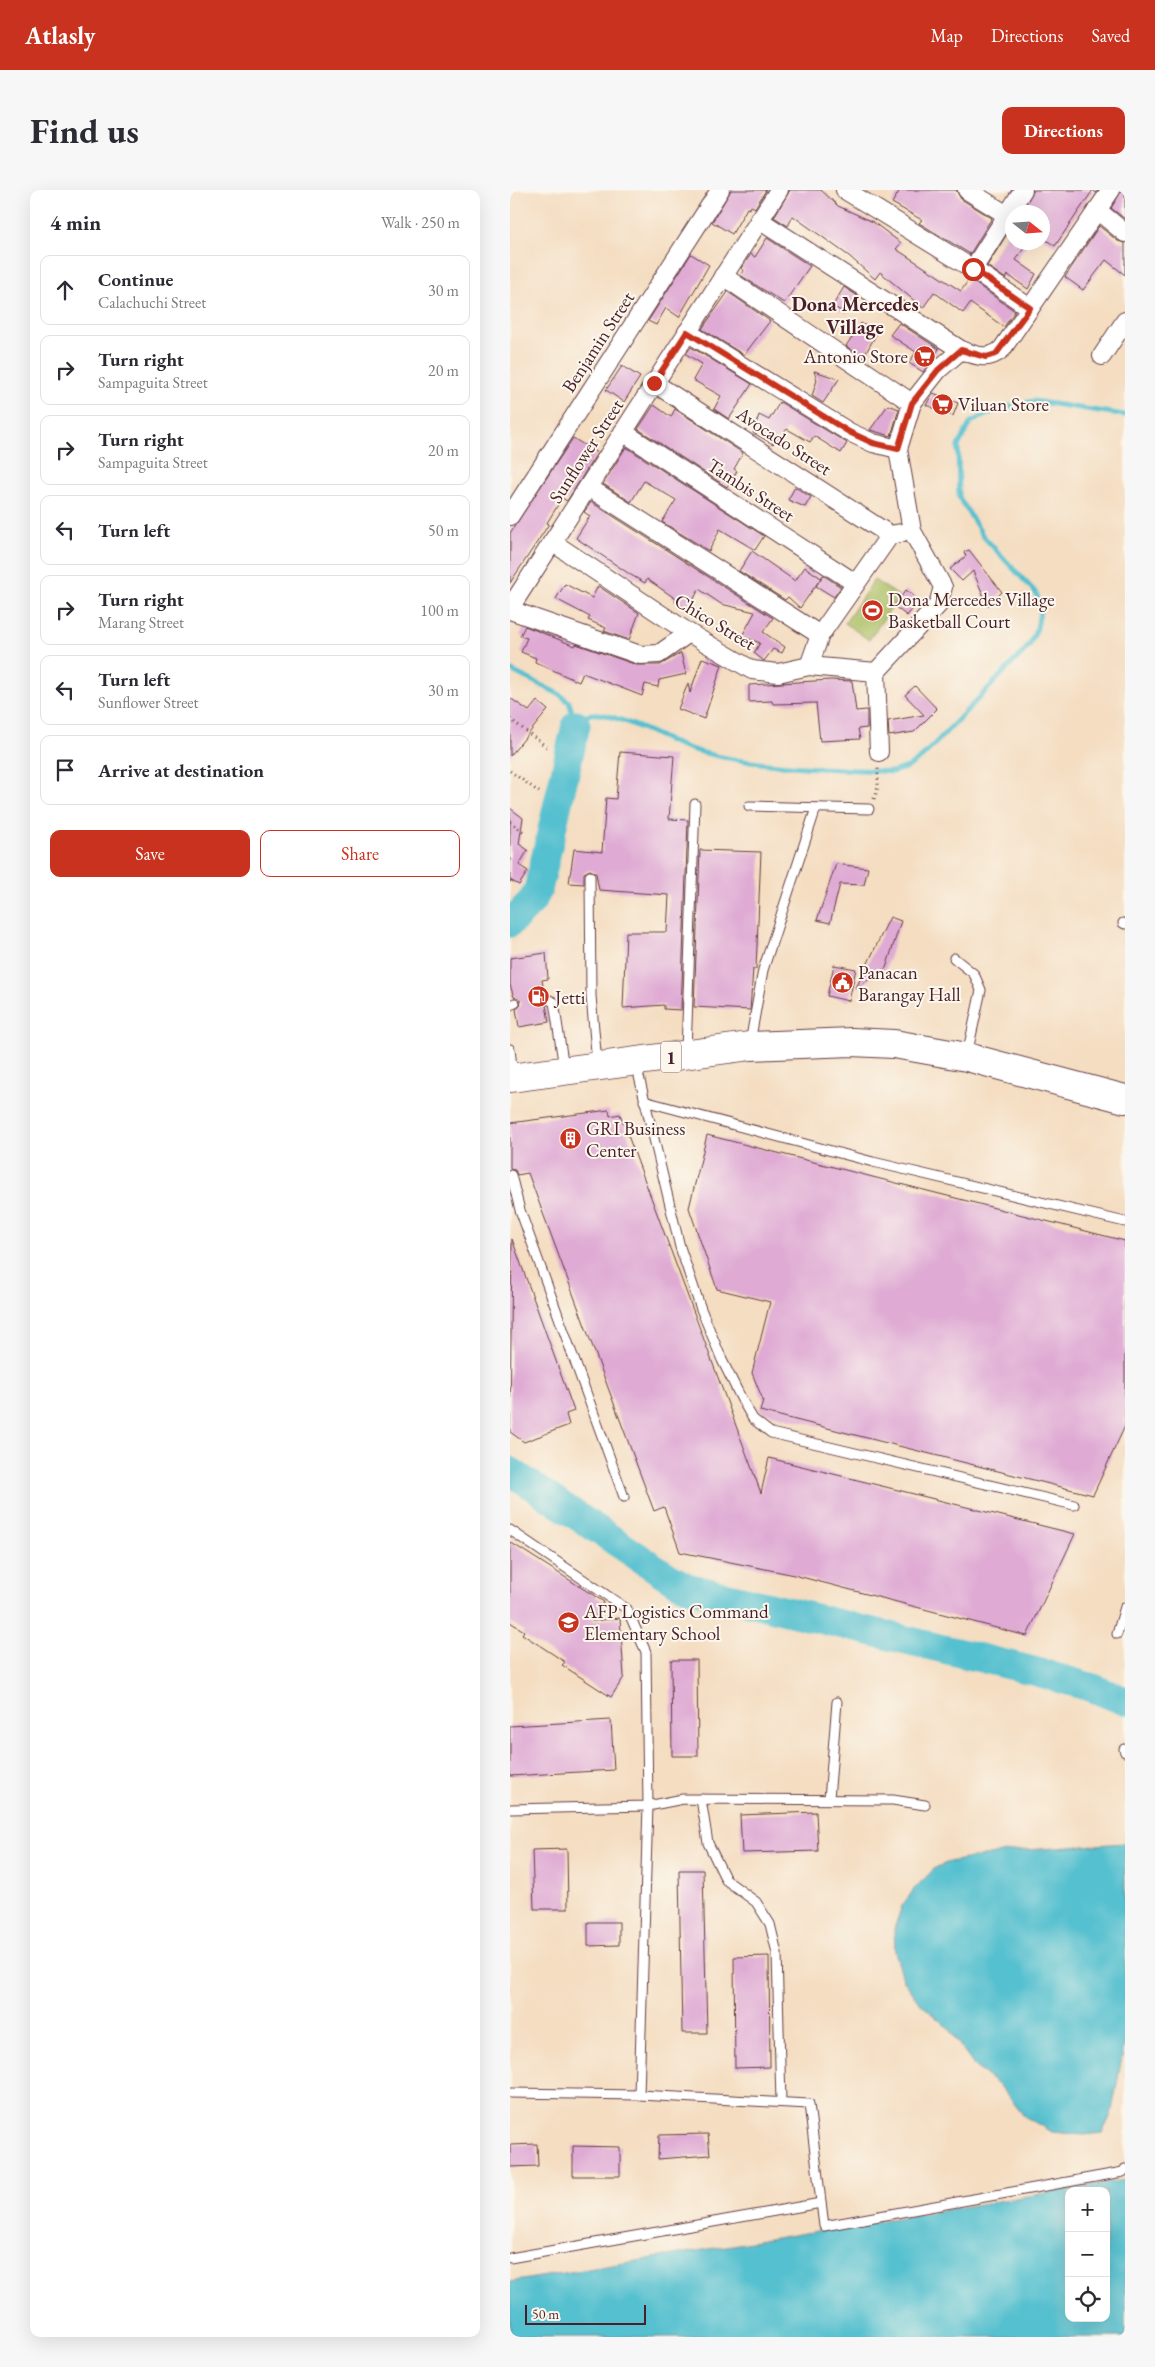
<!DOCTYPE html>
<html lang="en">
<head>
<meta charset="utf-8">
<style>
	:root { --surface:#fff; --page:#f7f7f7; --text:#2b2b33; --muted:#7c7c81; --line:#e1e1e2; --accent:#c8321e }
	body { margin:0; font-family:"EB Garamond",serif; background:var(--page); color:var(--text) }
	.controls { position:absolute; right:15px; bottom:15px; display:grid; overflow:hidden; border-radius:10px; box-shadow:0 5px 20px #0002 }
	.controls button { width:45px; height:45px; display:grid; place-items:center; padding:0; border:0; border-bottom:1px solid var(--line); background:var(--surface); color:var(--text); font:25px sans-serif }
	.compass { position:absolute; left:495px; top:15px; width:45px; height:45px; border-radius:50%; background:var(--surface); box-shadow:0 5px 20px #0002; rotate:107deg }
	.scale { position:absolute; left:15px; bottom:12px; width:121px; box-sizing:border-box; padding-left:5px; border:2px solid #4a1f2b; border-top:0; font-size:14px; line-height:18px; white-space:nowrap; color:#4a1f2b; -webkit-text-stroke:4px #fbf7ec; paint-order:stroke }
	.stop { position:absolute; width:15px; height:15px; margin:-11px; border:4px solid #c8321e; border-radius:50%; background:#fff }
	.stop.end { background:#c8321e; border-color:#fff; box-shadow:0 1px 5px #0008 }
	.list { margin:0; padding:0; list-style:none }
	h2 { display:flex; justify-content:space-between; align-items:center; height:65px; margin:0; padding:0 20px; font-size:21px }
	h2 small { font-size:16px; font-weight:400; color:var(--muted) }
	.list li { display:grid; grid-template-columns:32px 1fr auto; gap:15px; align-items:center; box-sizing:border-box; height:70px; margin:0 10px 10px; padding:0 10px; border:1px solid var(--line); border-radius:10px }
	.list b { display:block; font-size:19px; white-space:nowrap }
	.list p { margin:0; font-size:16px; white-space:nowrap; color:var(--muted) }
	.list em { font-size:16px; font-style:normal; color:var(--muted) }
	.actions { display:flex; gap:10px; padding:15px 20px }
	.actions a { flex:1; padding:11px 0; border:1px solid var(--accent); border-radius:10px; text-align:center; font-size:18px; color:var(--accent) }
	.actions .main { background:var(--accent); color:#fff }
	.icon { flex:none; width:28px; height:28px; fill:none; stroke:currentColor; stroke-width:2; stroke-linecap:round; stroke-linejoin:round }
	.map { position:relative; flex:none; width:615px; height:2147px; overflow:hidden; border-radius:10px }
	header { display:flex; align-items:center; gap:30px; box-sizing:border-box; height:70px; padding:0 25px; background:var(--accent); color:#fff }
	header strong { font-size:24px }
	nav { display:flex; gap:28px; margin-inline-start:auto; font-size:18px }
	.intro { display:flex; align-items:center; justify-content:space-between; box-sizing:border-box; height:120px; padding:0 30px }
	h1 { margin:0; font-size:35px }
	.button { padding:12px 22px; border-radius:10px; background:var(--accent); color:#fff; font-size:18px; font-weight:700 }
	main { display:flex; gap:30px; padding:0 30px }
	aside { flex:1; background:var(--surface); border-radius:10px; box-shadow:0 5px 20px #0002 }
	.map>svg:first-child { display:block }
	.green { fill:#aabe62; stroke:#7a6e46 }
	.water { fill:#54c0cf; stroke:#4f707d; fill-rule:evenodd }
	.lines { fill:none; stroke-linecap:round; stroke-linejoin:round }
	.stream { stroke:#54c0cf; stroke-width:5 }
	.river { stroke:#54c0cf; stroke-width:29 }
	.building { fill:#dfaad4 }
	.lane-casing { stroke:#643c42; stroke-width:11 }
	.street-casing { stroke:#643c42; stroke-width:20 }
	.highway-casing { stroke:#643c42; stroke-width:30 }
	.path { stroke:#643c42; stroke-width:3; stroke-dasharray:1 4; stroke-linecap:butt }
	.lane { stroke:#fff; stroke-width:9 }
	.street { stroke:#fff; stroke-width:18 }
	.highway { stroke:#fff; stroke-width:28 }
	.route { stroke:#c8321e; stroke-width:6 }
	.labels { text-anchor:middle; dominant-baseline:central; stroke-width:4; stroke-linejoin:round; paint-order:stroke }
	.shield { fill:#fbf7ec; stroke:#7f6065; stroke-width:1 }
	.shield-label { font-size:18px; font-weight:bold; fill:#4a1f2b }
	.street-label { font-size:19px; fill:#4a1f2b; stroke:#fbf7ec }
	.poi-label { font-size:19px; fill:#4a1f2b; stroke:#fbf7ec; text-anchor:start }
	.neighbourhood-label { font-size:20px; font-weight:bold; fill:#4a1f2b; stroke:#fbf7ec }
</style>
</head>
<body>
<header>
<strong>Atlasly</strong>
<nav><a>Map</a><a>Directions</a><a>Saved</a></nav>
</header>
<div class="intro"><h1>Find us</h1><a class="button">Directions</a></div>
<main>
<aside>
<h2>4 min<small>Walk · 250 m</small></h2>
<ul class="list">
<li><svg class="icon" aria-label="ahead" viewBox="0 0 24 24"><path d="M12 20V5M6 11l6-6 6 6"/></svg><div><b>Continue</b><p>Calachuchi Street</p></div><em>30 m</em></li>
<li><svg class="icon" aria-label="right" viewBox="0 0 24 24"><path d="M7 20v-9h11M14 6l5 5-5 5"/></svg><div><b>Turn right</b><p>Sampaguita Street</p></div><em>20 m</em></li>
<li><svg class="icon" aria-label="right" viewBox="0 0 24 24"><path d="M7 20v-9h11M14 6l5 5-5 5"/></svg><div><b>Turn right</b><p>Sampaguita Street</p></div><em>20 m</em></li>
<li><svg class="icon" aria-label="left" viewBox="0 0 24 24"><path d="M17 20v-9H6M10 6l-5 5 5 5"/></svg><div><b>Turn left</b></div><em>50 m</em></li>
<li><svg class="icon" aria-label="right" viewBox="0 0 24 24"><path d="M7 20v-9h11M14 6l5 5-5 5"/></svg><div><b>Turn right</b><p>Marang Street</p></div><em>100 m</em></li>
<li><svg class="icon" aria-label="left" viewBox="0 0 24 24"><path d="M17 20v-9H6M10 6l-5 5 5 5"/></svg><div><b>Turn left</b><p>Sunflower Street</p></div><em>30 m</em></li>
<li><svg class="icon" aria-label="arrive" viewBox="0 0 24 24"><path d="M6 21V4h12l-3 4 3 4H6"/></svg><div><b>Arrive at destination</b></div></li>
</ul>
<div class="actions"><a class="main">Save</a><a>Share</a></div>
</aside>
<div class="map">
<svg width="615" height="2147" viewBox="0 0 615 2147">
	<rect width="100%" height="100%" fill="#fbf7ec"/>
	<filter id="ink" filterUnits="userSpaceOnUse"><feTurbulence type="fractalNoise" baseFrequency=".02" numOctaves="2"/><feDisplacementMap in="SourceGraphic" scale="10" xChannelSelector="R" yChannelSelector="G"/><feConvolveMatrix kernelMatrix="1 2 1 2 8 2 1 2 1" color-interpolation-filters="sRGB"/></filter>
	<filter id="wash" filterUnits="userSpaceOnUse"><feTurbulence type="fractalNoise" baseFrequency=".0096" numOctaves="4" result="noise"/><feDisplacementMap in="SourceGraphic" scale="20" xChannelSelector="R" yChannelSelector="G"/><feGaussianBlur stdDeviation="1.12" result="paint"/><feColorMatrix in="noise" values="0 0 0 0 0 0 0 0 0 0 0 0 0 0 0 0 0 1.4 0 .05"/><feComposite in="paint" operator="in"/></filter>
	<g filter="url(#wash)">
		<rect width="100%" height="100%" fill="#f4ddc1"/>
		<!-- green -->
		<polygon class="green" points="364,390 389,406 359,450 335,433"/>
		<!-- water -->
		<g class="water">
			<polygon points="615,1653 615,1851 601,1925 592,1943 574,1945 542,1942 514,1926 491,1897 464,1876 438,1838 410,1813 393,1789 385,1761 384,1739 392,1716 405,1698 425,1678 439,1672 503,1661"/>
			<path d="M615,1990V2147H0V2092ZM559,2001H596V2128H559Z"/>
		</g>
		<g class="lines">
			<!-- stream -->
			<path class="stream" d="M0,480L49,504L59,512L66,535C70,531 75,526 81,524C99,520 155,550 174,557C240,579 313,577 382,582L398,577L412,567L519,456L527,438L531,416L526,403L473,346L449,307L448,256L461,232L491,218L524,211L615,225"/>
			<!-- river -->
			<g class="river">
				<polyline points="0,733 22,711 28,700 66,535"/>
				<polyline points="0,1281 160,1388 177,1397 524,1481 583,1498 615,1511"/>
			</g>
		</g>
		<g id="blocks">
			<!-- building -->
			<g class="building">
				<polygon points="221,0 256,0 245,18 241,16 239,19 237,18 222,44 202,32"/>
				<polygon points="280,0 311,0 328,16 363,32 391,53 386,59 451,101 459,89 505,121 494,137 460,113 453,123 424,102 413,118 370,82 365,89 339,66 283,26 278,36 264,27"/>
				<polygon points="390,0 446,0 451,9 482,28 460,64 409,33 412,30 382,13"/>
				<polygon points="524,0 588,0 586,3 583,0 545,56 532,47 532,22 511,22"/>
				<polygon points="612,0 615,0 615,29 601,18"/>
				<polygon points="502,36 502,52 518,52 506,70 526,84 518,99 498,85 496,89 477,76"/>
				<polygon points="589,36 608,51 615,53 615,85 596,70 573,100 555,87"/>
				<polygon points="257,48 300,76 274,113 230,85 234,80 231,78 241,64 245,67"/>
				<polygon points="181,64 199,75 169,127 156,118 146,135 138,131"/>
				<polygon points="334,97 349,107 337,123 322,117"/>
				<polygon points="218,102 260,131 234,165 192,139"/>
				<polygon points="351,133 367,143 353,168 336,156"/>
				<polygon points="389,133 429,159 413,182 399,173 406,162 380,145"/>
				<polygon points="181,157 242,194 219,229 204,219 211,206 183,190 192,174 176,164"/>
				<polygon points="112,176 130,187 114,212 96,200"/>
				<polygon points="304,181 329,189 313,213 302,206 307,190"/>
				<polygon points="423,203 448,213 443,226 416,215"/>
				<polygon points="270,212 337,253 331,263 304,246 300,252 277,239 263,254 243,243 249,225 259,230"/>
				<polygon points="144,215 161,227 165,219 233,263 224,279 227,281 217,297 128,239"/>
				<polygon points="378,215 389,219 381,246 360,240"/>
				<polygon points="63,248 87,263 57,311 52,308 37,333 39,334 0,393 0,343"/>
				<polygon points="116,257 254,346 245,360 210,339 199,361 152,332 166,310 134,291 121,312 93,294"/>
				<polygon points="285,297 301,307 295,317 278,310"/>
				<polygon points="81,312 263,428 253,442 275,457 272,463 263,459 254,471 244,463 250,453 232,446 245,422 211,414 189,399 178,420 165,412 166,409 137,389 135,393 121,385 66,348 80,326 74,322"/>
				<polygon points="459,360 492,402 478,416 463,381 452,391 440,379 456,366 454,362"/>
				<polygon points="242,361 285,391 295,377 311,388 290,418 278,407 275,410 229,381"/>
				<polygon points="313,385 331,397 324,407 306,396"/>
				<polygon points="55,394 82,408 88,396 129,423 119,450 94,441 96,438 78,430 80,427 46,409"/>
				<polygon points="396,400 409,410 397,426 384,416"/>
				<polygon points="15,436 65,456 66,454 127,475 150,475 171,463 176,484 149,490 148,497 135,494 132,506 73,483 69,492 25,472 26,468 11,462 17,448 10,446"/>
				<polygon points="192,468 212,475 194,529 168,519 178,493 180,503"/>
				<polygon points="321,490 342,491 346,521 357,520 357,538 348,539 350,549 310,551 306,513 263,514 262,511 239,512 239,495"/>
				<polygon points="405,496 427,519 404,542 379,546 378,531 414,525 395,505"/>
				<polygon points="0,508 19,521 27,511 38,520 0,566"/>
				<polygon points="110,562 164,566 159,629 178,630 171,820 154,819 154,815 113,818 116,742 157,742 159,705 89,700 86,683 80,680 74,683 74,694 59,693 64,659 92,662 96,608 106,609"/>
				<polygon points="0,618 13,628 9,654 18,660 9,675 18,681 9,695 0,690"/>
				<polygon points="190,660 251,662 246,779 243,779 240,820 184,817"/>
				<polygon points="326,674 358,678 354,695 330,694 320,733 307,730"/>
				<polygon points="380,727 391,731 376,778 346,798"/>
				<polygon points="36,763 38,789 32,790 34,802 29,808 36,815 39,832 9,837 6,819 10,816 11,811 4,807 0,795 0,768"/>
				<polygon points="324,775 346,779 339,811 317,806"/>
				<polygon points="99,920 100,926 110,924 251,1303 259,1268 565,1344 517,1446 280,1384 170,1362 154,1317 144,1321 18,983 7,985 5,980 0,979 0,933"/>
				<polygon points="197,945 615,1051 615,1236 583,1305 250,1221 253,1210 242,1183 260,1112 207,1099 179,1018"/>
				<polygon points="2,1049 64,1221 56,1224 59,1235 14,1252 0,1242"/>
				<polygon points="0,1352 94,1412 82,1431 110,1428 114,1487 101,1507 52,1475 55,1472 12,1444 14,1441 0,1432"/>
				<polygon points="161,1470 187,1470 188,1566 162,1566"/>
				<polygon points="101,1530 104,1580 0,1586 0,1536"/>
				<polygon points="306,1622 308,1661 232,1663 230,1625"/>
				<polygon points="57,1659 58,1719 24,1719 22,1660"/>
				<polygon points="169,1680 193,1680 197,1843 172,1843"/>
				<polygon points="78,1732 109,1732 109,1755 78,1756"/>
				<polygon points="259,1766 260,1877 225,1878 224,1767"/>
				<polygon points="198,1944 200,1965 148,1969 149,1945"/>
				<polygon points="27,1954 28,1976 0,1977 0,1955"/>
				<polygon points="63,1956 110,1957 110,1986 63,1986"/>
			</g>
		</g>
	</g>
	<g filter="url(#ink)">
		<use href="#blocks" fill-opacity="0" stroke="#643c42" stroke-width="1"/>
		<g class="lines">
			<defs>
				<g id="lane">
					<polyline points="239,616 359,619"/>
					<polyline points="80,686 81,806 87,873"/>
					<polyline points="613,733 615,734"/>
					<polyline points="444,768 464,784 471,800 457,865"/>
					<polyline points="35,808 44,812 54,878"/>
					<polyline points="0,815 5,813"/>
					<polyline points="240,853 253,780 306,618"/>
					<polyline points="0,859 3,886"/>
					<polyline points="176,861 185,614"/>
					<polyline points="126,874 170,1057 191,1119 212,1170 232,1210 243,1229 261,1243 564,1315"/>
					<polyline points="134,911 363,972 615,1032"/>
					<polyline points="1,985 10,1020 114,1307"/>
					<polyline points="0,1340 117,1419 136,1462 138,1616 129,1905"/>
					<polyline points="607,1444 615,1417"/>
					<polyline points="614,1559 615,1562"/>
					<polyline points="191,1609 198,1653 216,1690 246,1712 260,1734 267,1763 271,1912"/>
					<polyline points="319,1609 327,1512"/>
					<polyline points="0,1619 138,1616 173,1609 383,1610 415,1615"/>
					<polyline points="0,1903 129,1905 299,1914 314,2036 613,1982 615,1979"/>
					<polyline points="0,2068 311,2013"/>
				</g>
				<g id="street">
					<polyline points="335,0 463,79 520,118"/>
					<polyline points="457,0 497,25"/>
					<polyline points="587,20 615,43"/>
					<path d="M249,30L451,160C467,166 478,171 492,159L601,0"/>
					<polyline points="463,79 513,0"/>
					<polyline points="213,86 402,213"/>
					<polyline points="177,142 339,242 363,253 388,259"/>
					<polyline points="592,166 615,131"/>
					<polyline points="144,193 380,345"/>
					<polyline points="113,242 345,393"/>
					<polyline points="78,297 310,445"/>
					<polyline points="0,326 210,0"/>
					<polyline points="42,352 179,443 242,480 268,483 299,476 366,482"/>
					<polyline points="0,418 269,0"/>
					<polyline points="0,420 130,465 149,464 179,443"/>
					<polyline points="299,476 310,445 380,345 391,343"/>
					<polyline points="369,562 366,482 428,415 433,397 402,341 388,259 402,213 428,180 451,160"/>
				</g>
				<polyline id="highway" points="0,888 240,856 342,852 384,854 457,867 615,909"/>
			</defs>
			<!-- lane casing -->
			<use href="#lane" class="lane-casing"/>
			<!-- street casing -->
			<use href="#street" class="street-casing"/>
			<!-- highway casing -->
			<use href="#highway" class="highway-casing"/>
			<!-- path -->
			<g class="path">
				<polyline points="0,529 37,557"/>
				<polyline points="0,581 29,602"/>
				<polyline points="364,609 368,597 368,578"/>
				<polyline points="0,632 14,642"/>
				<polyline points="0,691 2,692"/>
			</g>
			<!-- lane -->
			<use href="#lane" class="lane"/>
			<!-- street -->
			<use href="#street" class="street"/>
			<!-- highway -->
			<use href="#highway" class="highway"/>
		</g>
	</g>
	<g class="lines" filter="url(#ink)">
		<!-- route -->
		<polyline class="route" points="144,193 177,142 339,242 363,253 388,259 402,213 428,180 451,160 476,167 486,164 520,118 463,79"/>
	</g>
	<!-- icons -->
	<defs>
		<symbol id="supermarket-disc" viewBox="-11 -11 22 22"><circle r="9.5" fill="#c8321e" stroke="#fbf7ec"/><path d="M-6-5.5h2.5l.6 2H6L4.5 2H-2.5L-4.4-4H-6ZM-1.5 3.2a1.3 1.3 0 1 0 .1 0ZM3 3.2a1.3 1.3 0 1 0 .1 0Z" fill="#fff"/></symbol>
		<symbol id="stadium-disc" viewBox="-11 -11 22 22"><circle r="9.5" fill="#c8321e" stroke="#fbf7ec"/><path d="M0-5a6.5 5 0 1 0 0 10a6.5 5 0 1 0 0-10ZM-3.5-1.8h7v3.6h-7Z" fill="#fff"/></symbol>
		<symbol id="civic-disc" viewBox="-11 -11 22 22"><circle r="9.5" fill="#c8321e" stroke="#fbf7ec"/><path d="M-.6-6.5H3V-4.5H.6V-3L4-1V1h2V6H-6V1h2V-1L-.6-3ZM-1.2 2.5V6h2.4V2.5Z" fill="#fff"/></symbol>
		<symbol id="fuel-disc" viewBox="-11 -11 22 22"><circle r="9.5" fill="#c8321e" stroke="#fbf7ec"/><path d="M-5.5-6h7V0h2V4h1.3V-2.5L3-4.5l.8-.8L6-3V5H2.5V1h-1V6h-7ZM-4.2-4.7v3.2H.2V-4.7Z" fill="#fff"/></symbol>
		<symbol id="building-disc" viewBox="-11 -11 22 22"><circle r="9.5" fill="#c8321e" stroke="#fbf7ec"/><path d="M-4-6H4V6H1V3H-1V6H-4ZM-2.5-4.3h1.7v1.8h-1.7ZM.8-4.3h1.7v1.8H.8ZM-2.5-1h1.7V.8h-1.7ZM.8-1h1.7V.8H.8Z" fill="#fff"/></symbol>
		<symbol id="school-disc" viewBox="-11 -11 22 22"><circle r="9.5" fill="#c8321e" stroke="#fbf7ec"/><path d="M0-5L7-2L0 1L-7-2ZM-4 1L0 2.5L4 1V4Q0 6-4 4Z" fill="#fff"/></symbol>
	</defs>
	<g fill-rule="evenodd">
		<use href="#supermarket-disc" x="402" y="154" width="25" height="25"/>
		<use href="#supermarket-disc" x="420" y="202" width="25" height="25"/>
		<use href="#stadium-disc" x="350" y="408" width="25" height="25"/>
		<use href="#civic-disc" x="320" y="780" width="25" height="25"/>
		<use href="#fuel-disc" x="16" y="794" width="25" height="25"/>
		<use href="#building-disc" x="48" y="936" width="25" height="25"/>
		<use href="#school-disc" x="46" y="1420" width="25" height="25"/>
	</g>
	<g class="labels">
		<!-- shield labels -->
		<rect class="shield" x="151" y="851.5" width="20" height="31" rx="4"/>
		<g class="shield-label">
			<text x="161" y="867">1</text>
		</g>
		<!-- street labels -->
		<g class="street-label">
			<text transform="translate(88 152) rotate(-57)">Benjamin Street</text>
			<text transform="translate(274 251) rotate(33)">Avocado Street</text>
			<text transform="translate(76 261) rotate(-57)">Sunflower Street</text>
			<text transform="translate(241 300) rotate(33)">Tambis Street</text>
			<text transform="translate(205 432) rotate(31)">Chico Street</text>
		</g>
		<!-- poi labels -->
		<g class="poi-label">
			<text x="398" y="166" text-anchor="end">Antonio Store</text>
			<text x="448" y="214">Viluan Store</text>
			<text x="378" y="409">Dona Mercedes Village<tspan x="378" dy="22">Basketball Court</tspan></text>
			<text x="348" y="782">Panacan<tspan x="348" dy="22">Barangay Hall</tspan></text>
			<text x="45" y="807">Jetti</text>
			<text x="76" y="938">GRI Business<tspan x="76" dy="22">Center</tspan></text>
			<text x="74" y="1421">AFP Logistics Command<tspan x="74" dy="22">Elementary School</tspan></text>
		</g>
		<!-- neighbourhood labels -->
		<g class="neighbourhood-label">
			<text x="345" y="114">Dona Mercedes<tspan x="345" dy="23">Village</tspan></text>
		</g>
	</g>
</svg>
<div class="controls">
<button>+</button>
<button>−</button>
<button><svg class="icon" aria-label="locate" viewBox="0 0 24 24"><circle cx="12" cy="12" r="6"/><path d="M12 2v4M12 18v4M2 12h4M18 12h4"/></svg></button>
</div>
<svg class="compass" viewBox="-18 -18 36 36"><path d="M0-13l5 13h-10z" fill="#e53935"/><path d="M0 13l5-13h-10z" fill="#7c7c81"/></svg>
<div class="scale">50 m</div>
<div class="stop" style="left:463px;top:79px"></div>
<div class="stop end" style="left:144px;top:193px"></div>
</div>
</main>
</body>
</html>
